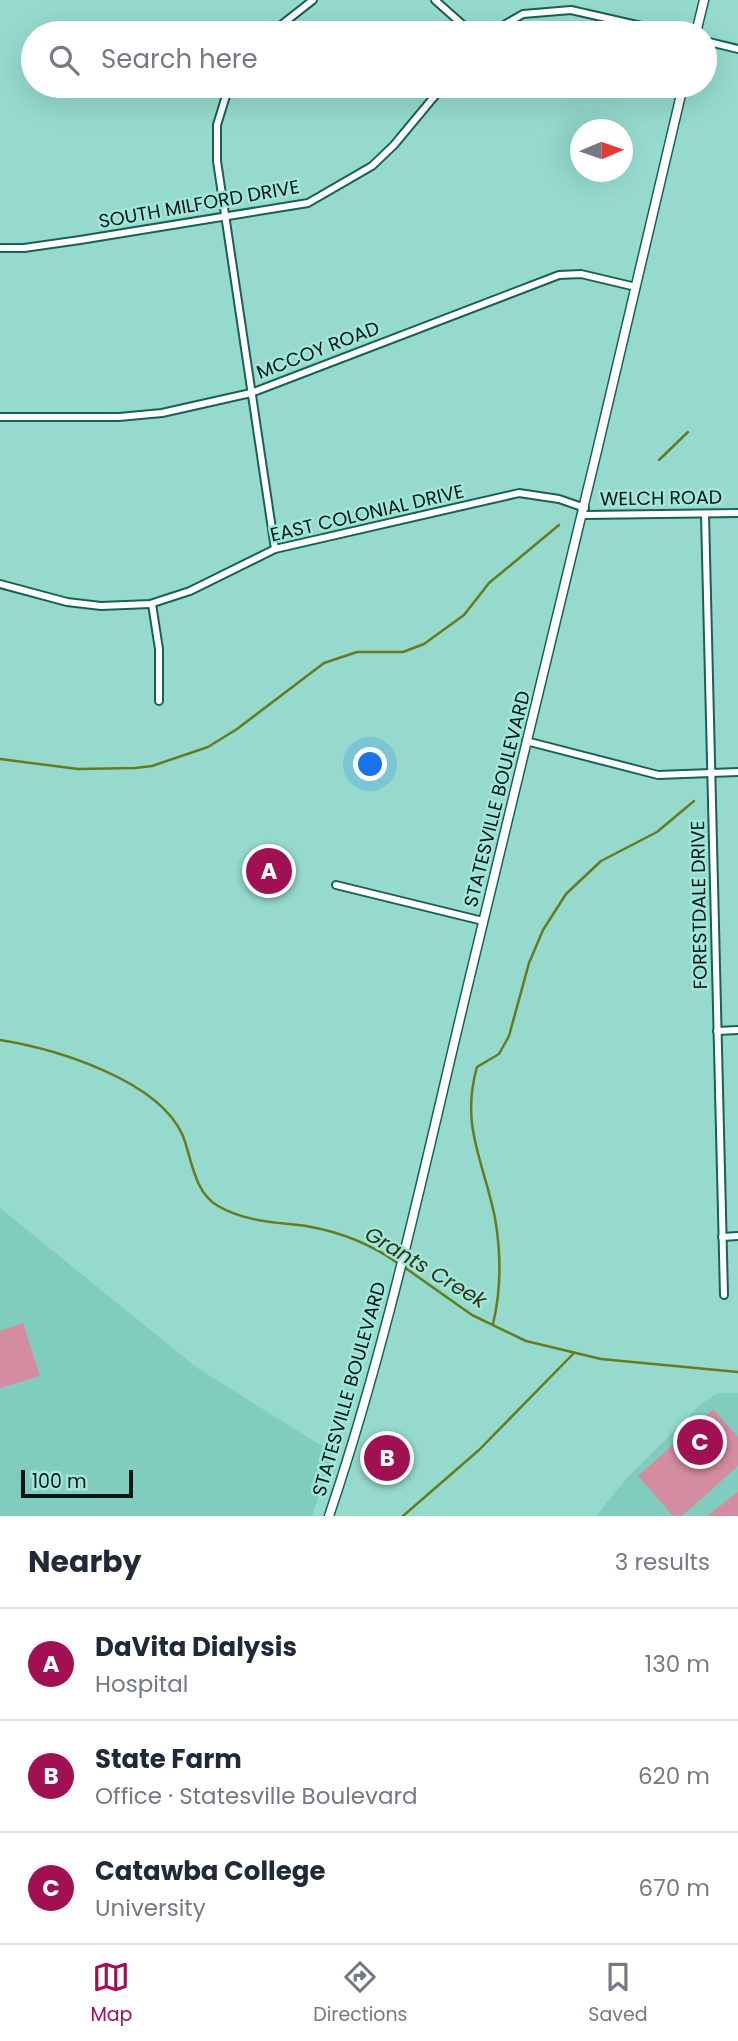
<!DOCTYPE html>
<html lang="en">
<head>
<meta charset="utf-8">
<style>
	:root { --surface:#fff; --page:#f6f6f7; --text:#1f2937; --muted:#747a83; --line:#e0e1e3; --accent:#a21054 }
	body { margin:0; font-family:Poppins,sans-serif; background:var(--page); color:var(--text) }
	.compass { position:absolute; left:570px; top:119px; width:63px; height:63px; border-radius:50%; background:var(--surface); box-shadow:0 7px 28px #0002; rotate:88deg }
	.scale { position:absolute; left:21px; bottom:18px; width:112px; box-sizing:border-box; padding-left:7px; border:4px solid #001713; border-top:0; font-size:19px; line-height:24px; white-space:nowrap; color:#001713; -webkit-text-stroke:5px #a2e7da; paint-order:stroke }
	.you { position:absolute; left:371px; top:765px; width:24px; height:24px; margin:-18px; border:5px solid #fff; border-radius:50%; background:#1a73e8; box-shadow:0 0 0 10px #1a73e833 }
	.badge { display:grid; place-items:center; width:46px; height:46px; border-radius:50%; background:var(--accent); color:#fff; font-size:23px; font-weight:700 }
	.pin { position:absolute; translate:-50% -50%; border:4px solid #fff; box-shadow:0 2px 7px #0006 }
	.list { margin:0; padding:0; list-style:none }
	h2 { display:flex; justify-content:space-between; align-items:center; height:91px; margin:0; padding:0 28px; font-size:30px }
	h2 small { font-size:23px; font-weight:400; color:var(--muted) }
	.list li { display:grid; grid-template-columns:46px 1fr auto; gap:21px; align-items:center; box-sizing:border-box; height:112px; padding:0 28px; border-top:2px solid var(--line) }
	.list b { display:block; font-size:26px; white-space:nowrap }
	.list p { margin:0; font-size:23px; white-space:nowrap; color:var(--muted) }
	.list em { font-size:23px; font-style:normal; color:var(--muted) }
	.icon { flex:none; width:38px; height:38px; fill:none; stroke:currentColor; stroke-width:2; stroke-linecap:round; stroke-linejoin:round }
	.map { position:relative; flex:none; width:738px; height:1516px; overflow:hidden }
	.search { position:absolute; background:var(--surface); box-shadow:0 7px 28px #0002; left:21px; right:21px; top:21px; height:77px; display:flex; align-items:center; gap:18px; box-sizing:border-box; padding:0 24px; border-radius:38px; color:var(--muted); font-size:26px }
	.sheet { height:427px; background:var(--surface) }
	nav { display:flex; justify-content:space-around; align-items:center; box-sizing:border-box; height:98px; border-top:2px solid var(--line); background:var(--surface); font-size:19px; color:var(--muted) }
	nav a { display:grid; justify-items:center; gap:4px }
	nav .on { color:var(--accent) }
	.map>svg:first-child { display:block }
	.built { fill:#80cdc0 }
	.green { fill:#d48ca0 }
	.lines { fill:none; stroke-linecap:round; stroke-linejoin:round }
	.stream { stroke:#677b1e; stroke-width:2.5 }
	.minor-casing { stroke:#176157; stroke-width:10 }
	.secondary-casing { stroke:#176157; stroke-width:11 }
	.minor { stroke:#fff; stroke-width:6 }
	.secondary { stroke:#fff; stroke-width:8 }
	.labels { text-anchor:middle; dominant-baseline:central; stroke-width:5; stroke-linejoin:round; paint-order:stroke }
	.street-label { font-size:19px; fill:#001713; stroke:#a2e7da }
	.water-label { font-size:21px; font-style:italic; fill:#2e3711; stroke:#a2e7da }
</style>
</head>
<body>
<div class="map">
<svg width="738" height="1516" viewBox="0 0 738 1516">
	<rect width="100%" height="100%" fill="#95dacd"/>
	<!-- built -->
	<g class="built">
		<polygon points="0,1208 196,1367 333,1453 312,1516 0,1516"/>
		<polygon points="717,1393 738,1393 738,1516 596,1516 626,1479 700,1405"/>
	</g>
	<!-- green -->
	<g class="green">
		<polygon points="23,1323 40,1376 0,1388 0,1331"/>
		<polygon points="713,1409 738,1437 738,1466 682,1516 673,1516 638,1476"/>
		<polygon points="738,1492 738,1516 707,1516"/>
	</g>
	<g class="lines">
		<!-- stream -->
		<g class="stream">
			<polyline points="659,460 688,432"/>
			<polyline points="0,759 78,769 135,768 152,766 208,747 237,729 324,663 357,652 403,652 424,644 464,615 489,583 559,525"/>
			<path d="M0,1040C56,1049 159,1080 183,1136C192,1160 194,1192 218,1206C246,1222 275,1222 306,1226C341,1232 370,1243 399,1264"/>
			<polyline points="404,1267 472,1315 526,1341 601,1359 738,1372"/>
			<path d="M493,1324C501,1291 501,1253 495,1218C484,1162 460,1126 477,1067L499,1054L509,1036L529,963L543,930L566,894L601,861L657,832L694,801"/>
			<polyline points="403,1516 479,1450 574,1353"/>
		</g>
		<defs>
			<g id="minor">
				<polyline points="435,0 472,33"/>
				<polyline points="271,33 313,0"/>
				<polyline points="490,33 523,14 571,10 672,33"/>
				<polyline points="705,41 738,49"/>
				<polyline points="229,86 217,125 217,161 275,549"/>
				<polyline points="0,248 24,248 80,240 308,203 372,166 394,145 443,86"/>
				<polyline points="0,417 119,417 162,413 251,393 559,275 581,274 636,287"/>
				<polyline points="705,514 724,1295"/>
				<polyline points="584,515 738,513"/>
				<polyline points="0,584 67,602 101,606 150,604 190,591 275,549 519,493 559,499 585,508"/>
				<polyline points="152,604 159,649 159,701"/>
				<polyline points="526,741 658,775 738,772"/>
				<polyline points="336,885 483,921"/>
				<polyline points="717,1031 738,1030"/>
				<polyline points="722,1237 738,1236"/>
			</g>
			<g id="secondary">
				<polyline points="696,33 704,0"/>
				<path d="M329,1516C390,1336 428,1149 473,964C544,672 615,379 683,86"/>
			</g>
		</defs>
		<!-- minor casing -->
		<use href="#minor" class="minor-casing"/>
		<!-- secondary casing -->
		<use href="#secondary" class="secondary-casing"/>
		<!-- minor -->
		<use href="#minor" class="minor"/>
		<!-- secondary -->
		<use href="#secondary" class="secondary"/>
	</g>
	<g class="labels">
		<!-- street labels -->
		<g class="street-label">
			<text transform="translate(199 204) rotate(-10)">SOUTH MILFORD DRIVE</text>
			<text transform="translate(318 350) rotate(-21)">MCCOY ROAD</text>
			<text transform="translate(661 498) rotate(-1)">WELCH ROAD</text>
			<text transform="translate(367 513) rotate(-13)">EAST COLONIAL DRIVE</text>
			<text transform="translate(497 799) rotate(-76)">STATESVILLE BOULEVARD</text>
			<text transform="translate(699 905) rotate(-91)">FORESTDALE DRIVE</text>
			<text transform="translate(349 1389) rotate(-74)">STATESVILLE BOULEVARD</text>
		</g>
		<!-- water labels -->
		<g class="water-label">
			<text transform="translate(426 1267) rotate(31)">Grants Creek</text>
		</g>
	</g>
</svg>
<svg class="compass" viewBox="-18 -18 36 36"><path d="M0-13l5 13h-10z" fill="#e53935"/><path d="M0 13l5-13h-10z" fill="#747a83"/></svg>
<div class="scale">100 m</div>
<div class="you"></div>
<div class="pin badge" style="left:269px;top:871px">A</div>
<div class="pin badge" style="left:387px;top:1458px">B</div>
<div class="pin badge" style="left:700px;top:1442px">C</div>
<div class="search"><svg class="icon" aria-label="search" viewBox="0 0 24 24"><circle cx="10" cy="10" r="6"/><path d="M15 15l6 6"/></svg>Search here</div>
</div>
<section class="sheet">
<h2>Nearby<small>3 results</small></h2>
<ul class="list">
<li><span class="badge">A</span><div><b>DaVita Dialysis</b><p>Hospital</p></div><em>130 m</em></li>
<li><span class="badge">B</span><div><b>State Farm</b><p>Office · Statesville Boulevard</p></div><em>620 m</em></li>
<li><span class="badge">C</span><div><b>Catawba College</b><p>University</p></div><em>670 m</em></li>
</ul>
</section>
<nav>
<a class="on"><svg class="icon" aria-label="map" viewBox="0 0 24 24"><path d="M3 6l6-2 6 2 6-2v14l-6 2-6-2-6 2zM9 4v14M15 6v14"/></svg>Map</a>
<a><svg class="icon" aria-label="directions" viewBox="0 0 24 24"><path d="M12 3l9 9-9 9-9-9zM9 14v-3h6M13 9l2 2-2 2"/></svg>Directions</a>
<a><svg class="icon" aria-label="saved" viewBox="0 0 24 24"><path d="M7 4h10v16l-5-4-5 4z"/></svg>Saved</a>
</nav>
</body>
</html>
